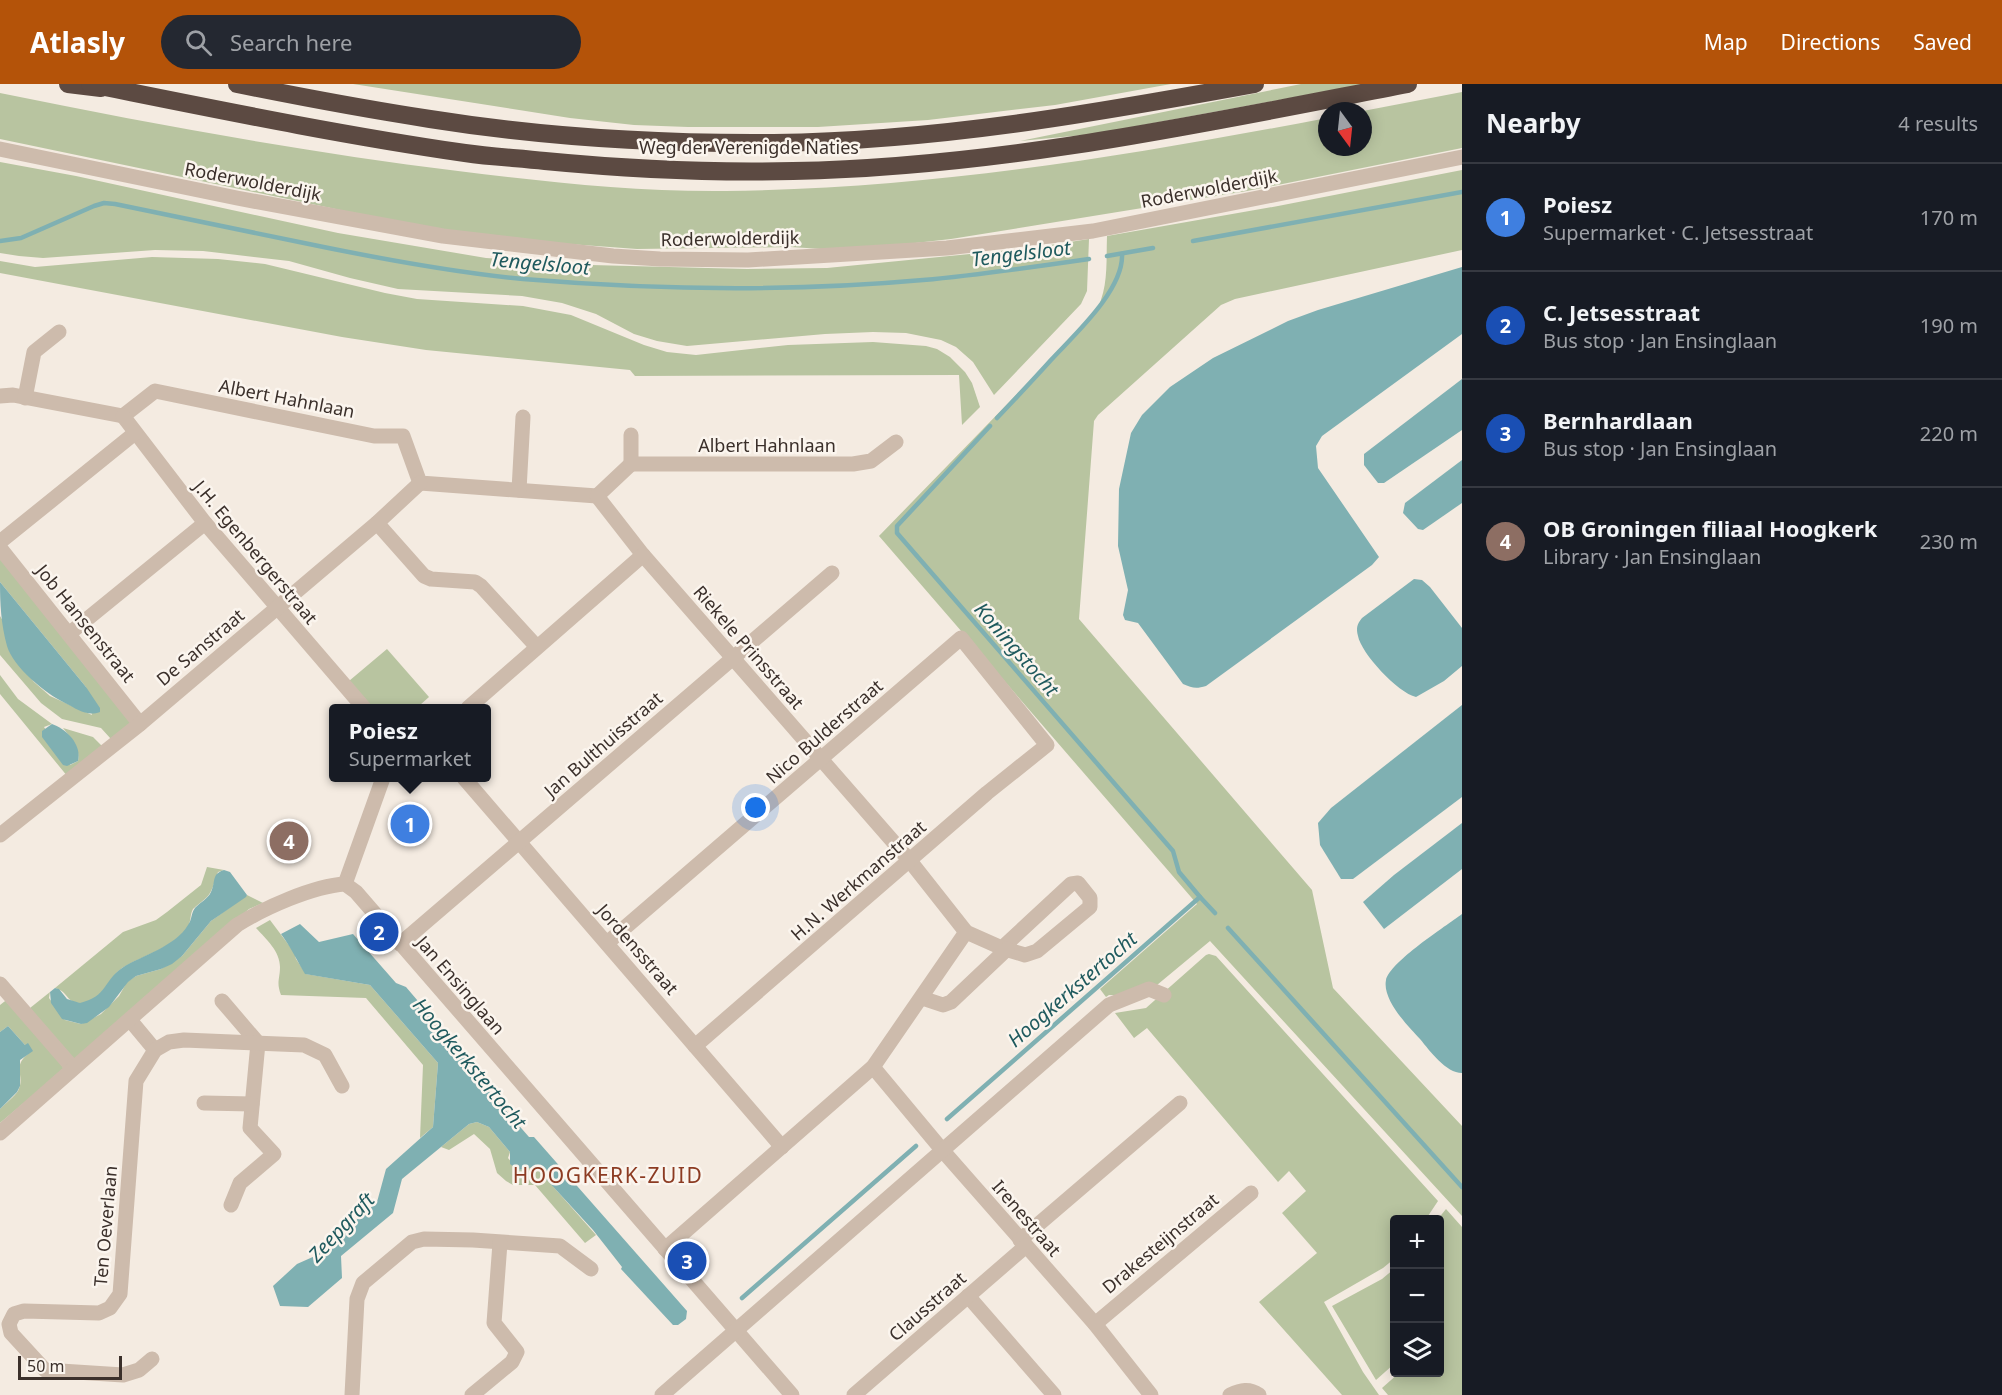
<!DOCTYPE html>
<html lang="en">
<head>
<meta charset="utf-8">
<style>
	:root { --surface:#171b24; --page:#242831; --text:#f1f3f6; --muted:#9ea1a6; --line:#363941; --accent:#b45309 }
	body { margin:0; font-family:"Noto Sans",sans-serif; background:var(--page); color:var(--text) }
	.controls { position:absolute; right:18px; bottom:18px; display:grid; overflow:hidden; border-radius:6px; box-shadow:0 3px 15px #0003 }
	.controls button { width:54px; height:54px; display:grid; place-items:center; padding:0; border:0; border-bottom:2px solid var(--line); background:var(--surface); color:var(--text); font:30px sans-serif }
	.compass { position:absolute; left:1318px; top:18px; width:54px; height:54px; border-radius:50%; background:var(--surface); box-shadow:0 3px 15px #0003; rotate:165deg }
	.scale { position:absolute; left:18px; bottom:15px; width:104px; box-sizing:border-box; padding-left:6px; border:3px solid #3b302b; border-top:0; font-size:16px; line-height:21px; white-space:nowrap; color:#3b302b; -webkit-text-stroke:4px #fbf5ee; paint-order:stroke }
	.you { position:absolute; left:756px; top:724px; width:21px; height:21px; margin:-15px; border:4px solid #fff; border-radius:50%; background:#1a73e8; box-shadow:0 0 0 9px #1a73e833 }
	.badge { display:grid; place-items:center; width:39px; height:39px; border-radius:50%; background:var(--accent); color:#fff; font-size:20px; font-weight:700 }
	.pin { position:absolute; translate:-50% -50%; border:3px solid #fff; box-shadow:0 2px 6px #0006 }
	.popup { position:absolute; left:329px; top:620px; width:162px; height:78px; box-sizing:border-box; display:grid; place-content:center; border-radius:6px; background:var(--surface); filter:drop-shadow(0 2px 4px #0005); font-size:20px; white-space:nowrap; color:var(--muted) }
	.popup b { font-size:22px; color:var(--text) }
	.popup::after { content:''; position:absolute; left:50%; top:100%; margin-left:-12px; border:12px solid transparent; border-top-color:var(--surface) }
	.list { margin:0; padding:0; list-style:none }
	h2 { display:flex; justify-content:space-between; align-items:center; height:78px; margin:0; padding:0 24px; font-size:26px }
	h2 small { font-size:20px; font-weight:400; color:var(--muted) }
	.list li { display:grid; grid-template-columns:39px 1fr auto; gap:18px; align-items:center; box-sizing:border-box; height:108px; padding:0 24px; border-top:2px solid var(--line) }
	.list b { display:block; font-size:22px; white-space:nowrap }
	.list p { margin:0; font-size:20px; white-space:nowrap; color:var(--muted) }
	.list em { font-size:20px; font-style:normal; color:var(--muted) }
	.icon { flex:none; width:33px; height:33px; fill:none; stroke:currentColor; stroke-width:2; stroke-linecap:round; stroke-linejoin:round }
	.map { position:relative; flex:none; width:1462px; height:1311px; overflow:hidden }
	header { display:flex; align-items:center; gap:36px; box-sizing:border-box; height:84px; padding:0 30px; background:var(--accent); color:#fff }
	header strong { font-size:28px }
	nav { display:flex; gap:33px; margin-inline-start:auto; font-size:21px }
	.search { width:420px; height:54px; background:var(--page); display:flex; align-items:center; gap:15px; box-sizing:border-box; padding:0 21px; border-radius:33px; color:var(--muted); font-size:22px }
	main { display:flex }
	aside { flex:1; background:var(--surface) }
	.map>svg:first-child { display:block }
	.green { fill:#b8c4a0 }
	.water { fill:#7fb0b2 }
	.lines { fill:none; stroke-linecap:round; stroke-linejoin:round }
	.stream { stroke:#7fb0b2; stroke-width:4.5 }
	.minor { stroke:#cdbbac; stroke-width:15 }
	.tertiary { stroke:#cdbbac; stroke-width:15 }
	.motorway { stroke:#5c4a42; stroke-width:18 }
	.labels { text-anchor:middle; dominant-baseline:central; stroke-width:5; stroke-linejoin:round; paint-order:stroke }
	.street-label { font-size:18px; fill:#3b302b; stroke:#fbf5ee }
	.water-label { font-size:20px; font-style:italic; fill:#1f5a5e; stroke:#fbf5ee }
	.quarter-label { font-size:21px; letter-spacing:1.5px; fill:#8c3b22; stroke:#fbf5ee }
</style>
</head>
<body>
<header>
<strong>Atlasly</strong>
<div class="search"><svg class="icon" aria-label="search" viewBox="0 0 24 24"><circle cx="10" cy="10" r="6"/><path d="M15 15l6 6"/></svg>Search here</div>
<nav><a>Map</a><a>Directions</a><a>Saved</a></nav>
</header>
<main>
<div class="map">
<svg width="1462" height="1311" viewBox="0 0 1462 1311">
	<rect width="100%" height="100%" fill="#f4ebe1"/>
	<!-- green -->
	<g class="green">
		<polygon points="353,0 1171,0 1055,21 928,36 818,43 688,43 634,41 570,34"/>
		<polygon points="1301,0 1366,0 1094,50 1020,57"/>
		<path d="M1462,8V64L1247,107L951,155L879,163L822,165L791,163L637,165L555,159L417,142L0,55V9C151,40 304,68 458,87C547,98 636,108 726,107C931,105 1127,72 1327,34V63H1363V27Z"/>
		<polygon points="0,78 76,92 338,149 486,174 591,181 747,185 827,184 1031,164 1089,155 1087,207 1081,220 994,311 973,278 956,263 941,256 906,249 873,248 825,250 687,262 657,257 634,250 596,230 562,219 522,212 398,205 350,194 289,177 203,167 155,166 43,174 19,172 0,169"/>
		<path d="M1462,86V166L1235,215L1221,221L1098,331L1094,337L1079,535L1312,806L1333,904L1462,1042V1132L1210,857L1157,901L1139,912L1109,911L1106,913L1100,905L1197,820L879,452L1094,231C1109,206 1106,180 1107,152L1278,122Z"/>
		<polygon points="152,173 218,175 265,180 385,209 417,215 523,222 571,231 644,261 667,268 696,271 788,261 873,258 926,262 937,265 950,273 965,288 972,299 980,323 962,341 959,291 635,292 630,286 426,266 342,253 0,189 0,177 35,183"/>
		<polygon points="0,474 133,638 111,655 101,644 62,635 41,619 0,571 0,532 3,537 10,568 34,598 50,612 92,631 86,603 0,498"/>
		<polygon points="387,565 429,613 420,621 420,624 372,624 349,597"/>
		<path d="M0,591L18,615L52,640L44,643L70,681L78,677C81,665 70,653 63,644L93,653L103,663L68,693L0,610Z"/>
		<path d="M207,783L224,786L218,788C214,797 213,807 207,813C203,817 197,821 193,825C190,830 191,837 188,843C172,865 143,871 122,884C107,895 103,917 82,919C71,920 69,914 63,908C61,906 58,905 55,904L123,848L156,836L167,828L201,801Z"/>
		<polygon points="247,811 263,819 249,825 73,976 30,924 50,908 49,914 65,936 81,940 101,930 119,912 127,898 136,892 161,885 182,872 211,837"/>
		<path d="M270,836L294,868L296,875L306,890L370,901L438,979L433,1043L420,1054L423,981L366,914L281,911C276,898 280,895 280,883C280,867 266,855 256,844Z"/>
		<polygon points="1209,870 1216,872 1438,1117 1426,1135 1394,1136 1394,1175 1383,1184 1324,1218 1363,1288 1379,1311 1342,1311 1259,1218 1317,1169 1282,1129 1306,1107 1289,1087 1278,1098 1147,944 1134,954 1115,929 1146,924 1206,871"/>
		<path d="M9,914L42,953L64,985L0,1039V1025C6,1019 14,1013 18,1007C26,991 11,984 28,970L27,961H25L8,942L0,948V921Z"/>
		<polygon points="477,1038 489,1043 510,1068 508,1074 518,1086 535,1082 596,1151 585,1159 535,1101 513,1101 506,1097 497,1089 490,1065 474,1050 449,1066 441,1063 469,1040"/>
		<polygon points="1446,1125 1462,1143 1462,1311 1388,1311 1382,1304 1399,1289 1440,1288 1438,1135"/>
		<polygon points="1394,1185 1394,1280 1376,1296 1332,1222 1382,1195"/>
	</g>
	<!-- water -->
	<g class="water">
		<path d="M1462,183V250L1322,352L1316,362L1318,384L1379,473L1372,481L1206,602C1196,605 1192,604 1183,600L1138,539L1125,536L1123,531L1128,506L1118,462L1119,405L1131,349L1142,331L1170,303L1213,274L1288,237L1318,226Z"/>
		<polygon points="1462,295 1462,346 1384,399 1378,399 1364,381 1364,370"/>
		<polygon points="1462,376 1462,419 1423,446 1418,445 1403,429 1405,419"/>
		<path d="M1414,495L1422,496L1430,503L1462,544V582L1444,597L1416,613C1398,609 1361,569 1358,552C1356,544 1357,540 1362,534Z"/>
		<path d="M0,498L86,603L100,624V628C87,633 77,625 65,619C46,610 13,583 7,562C1,540 0,520 0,498Z"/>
		<polygon points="1462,621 1462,713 1353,795 1341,795 1320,761 1318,739 1331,724"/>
		<path d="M52,640C66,645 82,660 78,677L67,682L63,681L42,653V647Z"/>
		<polygon points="1462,739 1462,785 1384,845 1363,818 1394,791"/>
		<path d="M224,786L230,788L247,811L246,813L211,837L182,872L172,880L161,885L136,892L128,898L109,923L87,939L81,940L62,935L51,919L50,908L55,904L59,905L67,915L80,919C108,912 103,897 122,884C142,871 175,863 188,841C192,836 191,829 195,824C200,818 208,815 211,808C216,798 211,790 224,786Z"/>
		<path d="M1462,830V989C1446,989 1430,967 1420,955C1408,942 1382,916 1386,896C1390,878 1446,842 1462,830Z"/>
		<path d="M300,840L319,858L353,850L396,899L406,903L470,978L472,988L529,1053H534L687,1227L686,1235L678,1241H673L621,1185L622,1183L593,1146L535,1083L518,1086L510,1080V1068L489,1043L477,1038L469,1040L402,1095L393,1129L341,1172L342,1194L308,1223L280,1222L273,1202L297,1180L315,1172L377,1118L386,1085L433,1043L438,979L370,901L305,890C297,877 291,863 281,850Z"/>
		<polygon points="8,942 25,961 28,959 33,967 20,976 20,1002 17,1008 0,1025 0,948"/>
	</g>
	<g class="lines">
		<!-- stream -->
		<g class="stream">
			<path d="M0,157L21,154L94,122L104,119L115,120C178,133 241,146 304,159C376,174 449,188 523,195C656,206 790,208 923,196C978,191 1034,183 1089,175"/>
			<polyline points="1193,157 1462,108"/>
			<polyline points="1107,172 1153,164"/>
			<path d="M997,334C1015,315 1033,296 1051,276C1074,251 1124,206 1122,170"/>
			<polyline points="990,342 897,442 897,449 1173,767 1179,788 1200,813"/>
			<polyline points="1228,844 1462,1103"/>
			<polyline points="947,1035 1200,813 1215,829"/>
			<polyline points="742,1214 916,1062"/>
		</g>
		<!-- minor -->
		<g class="minor">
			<polyline points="0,312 13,311 123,332 155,307 374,352 403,352 420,399 597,412 631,380"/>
			<polyline points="25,314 34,268 59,248"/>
			<polyline points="123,332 205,439 364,624"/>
			<polyline points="631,351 631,380 853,380 871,377 896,358"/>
			<polyline points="519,406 523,333"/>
			<polyline points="597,412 643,471 910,777 966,848 1002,864 1071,800 1078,799 1090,814 1090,823 1037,867 1025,871 1002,864"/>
			<polyline points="377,439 424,492 431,495 475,498 481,502 537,563"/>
			<polyline points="0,458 135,349"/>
			<polyline points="0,464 140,640"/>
			<polyline points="70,549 205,439"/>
			<polyline points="468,624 643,471"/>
			<polyline points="464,694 782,1063"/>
			<polyline points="0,751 140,640 377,439 420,399"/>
			<polyline points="345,800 383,694"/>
			<polyline points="607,859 961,554 1047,661 987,709 695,962"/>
			<polyline points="400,860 832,489"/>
			<polyline points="0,900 73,984"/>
			<polyline points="922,914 943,921 951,918 1007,865"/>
			<polyline points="222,917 258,959 250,1044 274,1070 240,1099 231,1121"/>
			<polyline points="130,936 155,966"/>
			<polyline points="873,983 943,1067 1095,1240 1151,1311"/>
			<polyline points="204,1019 252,1020"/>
			<path d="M0,1049L237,841C264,824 313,802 345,800L356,808L792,1311"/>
			<polyline points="1020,1156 1180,1019"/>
			<polyline points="665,1165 873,983 966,848"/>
			<polyline points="968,1212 1054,1311"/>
			<polyline points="1095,1240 1251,1109"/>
			<polyline points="152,1275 139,1286 123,1291 45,1286 11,1249 9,1240 14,1230 24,1227 99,1229 110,1224 120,1210 136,997 155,966 169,958 184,956 304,961 325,971 342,1002"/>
			<polyline points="352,1311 357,1215 363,1199 412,1158 424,1155 473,1156 560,1162 591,1185"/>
			<polyline points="472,1311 512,1278 517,1268 494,1239 500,1159"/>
			<polyline points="662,1311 1109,921 1149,905 1164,911"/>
			<polyline points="854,1311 1026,1162"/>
			<path d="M1230,1311C1241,1306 1249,1304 1259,1311"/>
		</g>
		<!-- tertiary -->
		<polyline class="tertiary" points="0,65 237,114 443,152 613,172 660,175 748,176 947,164 1093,147 1462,73"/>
		<!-- motorway -->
		<g class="motorway">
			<polyline points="68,0 101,4"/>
			<path d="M90,0C215,25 340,51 465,69C492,73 519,74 545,77C628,85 710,89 793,87C1001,83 1205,39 1408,0"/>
			<path d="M237,0C301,13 365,25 430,35C543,53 660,60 774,59C937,57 1096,29 1255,0"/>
		</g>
	</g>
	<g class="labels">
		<!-- street labels -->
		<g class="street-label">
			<text x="749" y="63">Weg der Verenigde Naties</text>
			<text transform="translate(253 97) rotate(11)">Roderwolderdijk</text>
			<text transform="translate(1209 104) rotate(-11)">Roderwolderdijk</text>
			<text transform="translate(730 154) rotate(-1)">Roderwolderdijk</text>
			<text transform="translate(287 314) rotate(11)">Albert Hahnlaan</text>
			<text x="767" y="361">Albert Hahnlaan</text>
			<text transform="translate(256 468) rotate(50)">J.H. Egenbergerstraat</text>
			<text transform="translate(86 539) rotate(51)">Job Hansenstraat</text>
			<text transform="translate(200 563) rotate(-40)">De Sanstraat</text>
			<text transform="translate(749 563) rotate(49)">Riekele Prinsstraat</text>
			<text transform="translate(824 647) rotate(-41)">Nico Bulderstraat</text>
			<text transform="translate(603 660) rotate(-41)">Jan Bulthuisstraat</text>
			<text transform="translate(858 796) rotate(-41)">H.N. Werkmanstraat</text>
			<text transform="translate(638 865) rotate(49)">Jordensstraat</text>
			<text transform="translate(461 901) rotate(49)">Jan Ensinglaan</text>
			<text transform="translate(1027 1134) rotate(49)">Irenestraat</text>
			<text transform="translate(105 1142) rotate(-85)">Ten Oeverlaan</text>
			<text transform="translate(1160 1159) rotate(-40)">Drakesteijnstraat</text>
			<text transform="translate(927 1222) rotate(-41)">Clausstraat</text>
		</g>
		<!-- water labels -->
		<g class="water-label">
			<text transform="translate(1021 169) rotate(-7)">Tengelsloot</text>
			<text transform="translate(540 179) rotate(5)">Tengelsloot</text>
			<text transform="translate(1017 565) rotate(49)">Koningstocht</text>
			<text transform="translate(1072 905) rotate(-41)">Hoogkerkstertocht</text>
			<text transform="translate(470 979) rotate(50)">Hoogkerkstertocht</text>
			<text transform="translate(341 1143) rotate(-47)">Zeepgraft</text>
		</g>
		<!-- quarter labels -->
		<g class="quarter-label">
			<text x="608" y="1091">HOOGKERK-ZUID</text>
		</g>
	</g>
</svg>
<div class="controls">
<button>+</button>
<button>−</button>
<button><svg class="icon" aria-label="layers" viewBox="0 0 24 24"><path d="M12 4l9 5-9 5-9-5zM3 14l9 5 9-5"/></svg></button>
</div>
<svg class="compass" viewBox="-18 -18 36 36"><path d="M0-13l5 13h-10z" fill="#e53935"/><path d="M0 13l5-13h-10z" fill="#9ea1a6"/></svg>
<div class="scale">50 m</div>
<div class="you"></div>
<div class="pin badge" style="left:410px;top:740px;background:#3f7fe0">1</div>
<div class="popup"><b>Poiesz</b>Supermarket</div>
<div class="pin badge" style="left:379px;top:848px;background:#1a4fb4">2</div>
<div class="pin badge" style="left:687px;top:1177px;background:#1a4fb4">3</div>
<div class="pin badge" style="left:289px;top:757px;background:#8d6e63">4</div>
</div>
<aside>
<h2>Nearby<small>4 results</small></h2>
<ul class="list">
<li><span class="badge" style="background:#3f7fe0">1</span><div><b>Poiesz</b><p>Supermarket · C. Jetsesstraat</p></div><em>170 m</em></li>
<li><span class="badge" style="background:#1a4fb4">2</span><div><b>C. Jetsesstraat</b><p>Bus stop · Jan Ensinglaan</p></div><em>190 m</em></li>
<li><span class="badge" style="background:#1a4fb4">3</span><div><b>Bernhardlaan</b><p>Bus stop · Jan Ensinglaan</p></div><em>220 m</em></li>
<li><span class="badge" style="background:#8d6e63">4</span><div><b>OB Groningen filiaal Hoogkerk</b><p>Library · Jan Ensinglaan</p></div><em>230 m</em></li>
</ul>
</aside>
</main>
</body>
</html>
